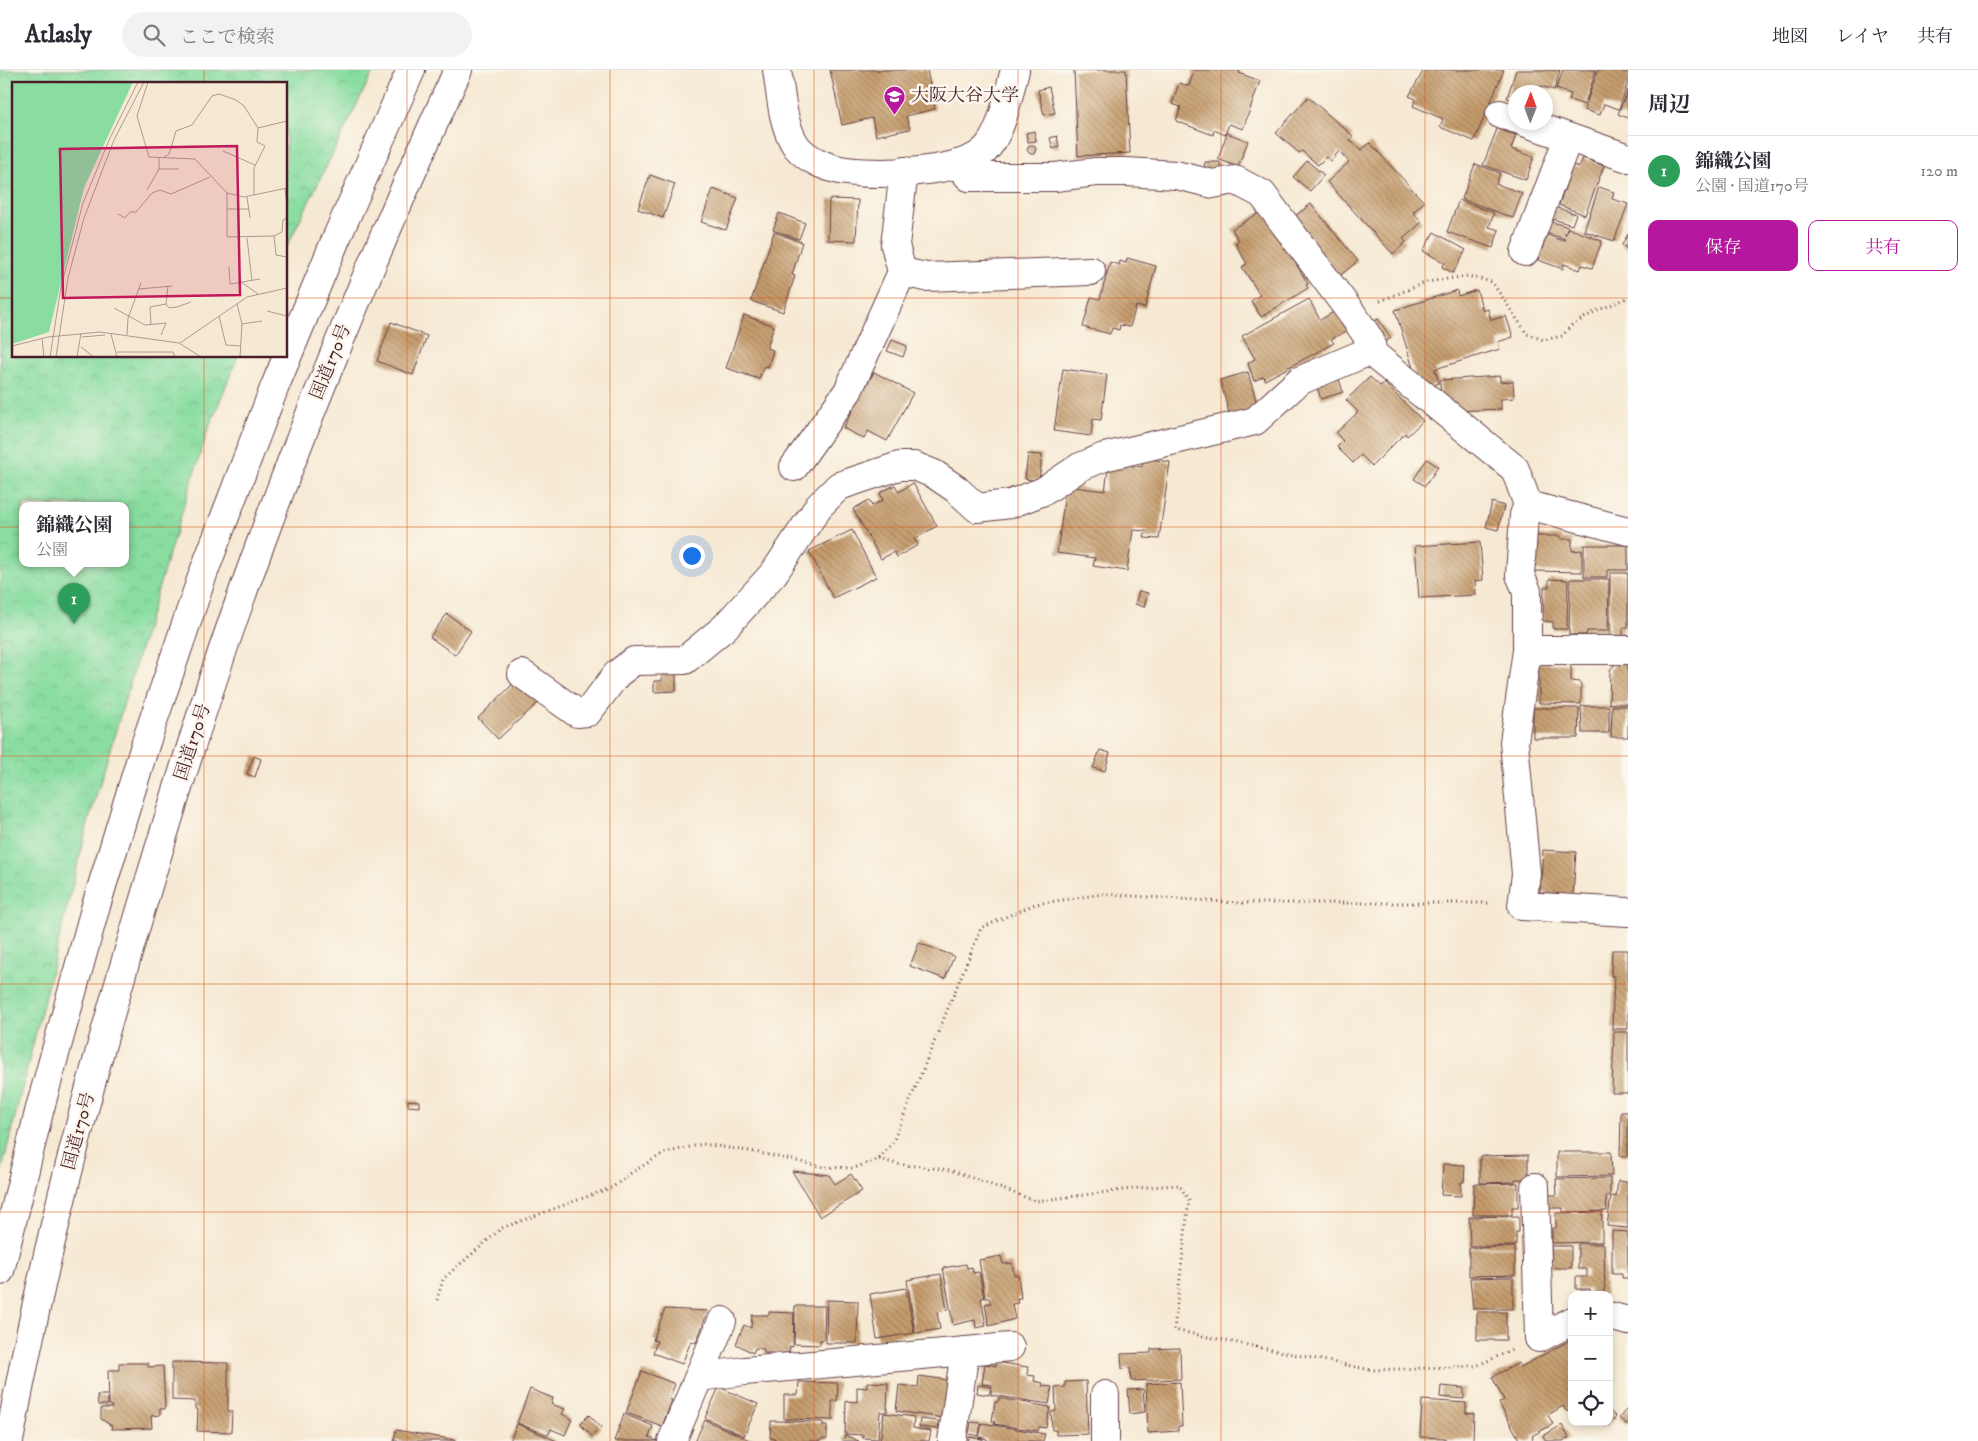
<!DOCTYPE html>
<html lang="ja">
<head>
<meta charset="utf-8">
<style>
	:root { --surface:#fff; --page:#f2f2f3; --text:#2b2b33; --muted:#7c7c81; --line:#e1e1e2; --accent:#b5179e }
	body { margin:0; font-family:"IM FELL DW Pica","Noto Serif JP",serif; background:var(--page); color:var(--text) }
	.controls { position:absolute; right:15px; bottom:15px; display:grid; overflow:hidden; border-radius:10px; box-shadow:0 2px 8px #0003 }
	.controls button { width:45px; height:45px; display:grid; place-items:center; padding:0; border:0; border-bottom:1px solid var(--line); background:var(--surface); color:var(--text); font:25px sans-serif }
	.compass { position:absolute; left:1508px; top:15px; width:45px; height:45px; border-radius:50%; background:var(--surface); box-shadow:0 2px 8px #0003; rotate:1deg }
	.you { position:absolute; left:691px; top:485px; width:18px; height:18px; margin:-12px; border:4px solid #fff; border-radius:50%; background:#1a73e8; box-shadow:0 0 0 8px #1a73e833 }
	.badge { display:grid; place-items:center; width:32px; height:32px; border-radius:50%; background:var(--accent); color:#fff; font-size:16px; font-weight:700 }
	.pin { position:absolute; translate:-50% -41px; filter:drop-shadow(0 1px 2px #0008) }
	.pin::after { content:''; position:absolute; top:26px; width:18px; height:15px; background:inherit; clip-path:polygon(0 0,100% 0,50% 100%) }
	.popup { position:absolute; left:19px; top:432px; width:110px; height:65px; box-sizing:border-box; display:grid; place-content:center; border-radius:10px; background:var(--surface); filter:drop-shadow(0 1px 4px #0005); font-size:16px; white-space:nowrap; color:var(--muted) }
	.popup b { font-size:19px; color:var(--text) }
	.popup::after { content:''; position:absolute; left:50%; top:100%; margin-left:-10px; border:10px solid transparent; border-top-color:var(--surface) }
	.list { margin:0; padding:0; list-style:none }
	h2 { display:flex; justify-content:space-between; align-items:center; height:65px; margin:0; padding:0 20px; font-size:21px }
	h2 small { font-size:16px; font-weight:400; color:var(--muted) }
	.list li { display:grid; grid-template-columns:32px 1fr auto; gap:15px; align-items:center; box-sizing:border-box; height:70px; padding:0 20px; border-top:1px solid var(--line) }
	.list b { display:block; font-size:19px; white-space:nowrap }
	.list p { margin:0; font-size:16px; white-space:nowrap; color:var(--muted) }
	.list em { font-size:16px; font-style:normal; color:var(--muted) }
	.actions { display:flex; gap:10px; padding:15px 20px }
	.actions a { flex:1; padding:11px 0; border:1px solid var(--accent); border-radius:10px; text-align:center; font-size:18px; color:var(--accent) }
	.actions .main { background:var(--accent); color:#fff }
	.icon { flex:none; width:28px; height:28px; fill:none; stroke:currentColor; stroke-width:2; stroke-linecap:round; stroke-linejoin:round }
	.map { position:relative; flex:none; width:1628px; height:1371px; overflow:hidden }
	header { display:flex; align-items:center; gap:30px; box-sizing:border-box; height:70px; padding:0 25px; background:var(--surface); border-bottom:1px solid var(--line) }
	header strong { font-size:24px }
	nav { display:flex; gap:28px; margin-inline-start:auto; font-size:18px }
	.search { width:350px; height:45px; background:var(--page); display:flex; align-items:center; gap:12px; box-sizing:border-box; padding:0 18px; border-radius:28px; color:var(--muted); font-size:19px }
	main { display:flex }
	aside { flex:1; background:var(--surface) }
	.map>svg:first-child { display:block }
	.park { fill:url(#park-crowns); stroke:#6a7e66; fill-rule:evenodd }
	.building { fill:url(#building-back-hatch) }
	.lines { fill:none; stroke-linecap:round; stroke-linejoin:round }
	.street-casing { stroke:#643d44; stroke-width:30 }
	.secondary-casing { stroke:#643d44; stroke-width:30 }
	.highway-casing { stroke:#643d44; stroke-width:30 }
	.path { stroke:#643d44; stroke-width:3; stroke-dasharray:1 4; stroke-linecap:butt }
	.street { stroke:#fff; stroke-width:28 }
	.secondary { stroke:#fff; stroke-width:28 }
	.highway { stroke:#fff; stroke-width:28 }
	.grid { fill:none; stroke:#e0560e; stroke-width:1; stroke-opacity:0.55 }
	.labels { text-anchor:middle; dominant-baseline:central; stroke-width:5; stroke-linejoin:round; paint-order:stroke }
	.poi-label { font-size:18px; fill:#4a1f2b; stroke:#fbf7ec; text-anchor:start }
	.street-label { font-size:18px; fill:#4a1f2b; stroke:#fbf7ec }
	.inset-road { fill:none; stroke:#b19890; stroke-width:1 }
	.view { fill:#c2185b; fill-opacity:0.15; stroke:#c2185b; stroke-width:2.5 }
	.inset-edge { fill:none; stroke:#4a1f2b; stroke-width:2.5 }
</style>
</head>
<body>
<header>
<strong>Atlasly</strong>
<div class="search"><svg class="icon" aria-label="search" viewBox="0 0 24 24"><circle cx="10" cy="10" r="6"/><path d="M15 15l6 6"/></svg>ここで検索</div>
<nav><a>地図</a><a>レイヤ</a><a>共有</a></nav>
</header>
<main>
<div class="map">
<svg width="1628" height="1371" viewBox="0 0 1628 1371">
	<defs>
		<pattern id="park-crowns" width="20" height="18" patternUnits="userSpaceOnUse" patternTransform="scale(1.25)"><rect width="20" height="18" fill="#89dda0"/><path d="M2 6a3 3 0 1 1 6 0M12 15a3 3 0 1 1 6 0" fill="none" stroke="#78bd8a"/></pattern>
		<pattern id="building-back-hatch" width="6" height="6" patternUnits="userSpaceOnUse" patternTransform="scale(1.25)"><rect width="6" height="6" fill="#c59c6d"/><path d="M-1 5l2 2M0 0l6 6M5-1l2 2" fill="none" stroke="#a27f5a"/></pattern>
	</defs>
	<rect width="100%" height="100%" fill="#fbf7ec"/>
	<filter id="ink" filterUnits="userSpaceOnUse"><feTurbulence type="fractalNoise" baseFrequency=".02" numOctaves="2"/><feDisplacementMap in="SourceGraphic" scale="10" xChannelSelector="R" yChannelSelector="G"/><feConvolveMatrix kernelMatrix="1 2 1 2 8 2 1 2 1" color-interpolation-filters="sRGB"/></filter>
	<filter id="wash" filterUnits="userSpaceOnUse"><feTurbulence type="fractalNoise" baseFrequency=".0096" numOctaves="4" result="noise"/><feDisplacementMap in="SourceGraphic" scale="20" xChannelSelector="R" yChannelSelector="G"/><feGaussianBlur stdDeviation="1.12" result="paint"/><feColorMatrix in="noise" values="0 0 0 0 0 0 0 0 0 0 0 0 0 0 0 0 0 1.4 0 .05"/><feComposite in="paint" operator="in"/></filter>
	<g filter="url(#wash)">
		<rect width="100%" height="100%" fill="#f6e9d3"/>
		<!-- park -->
		<path class="park" d="M0,0H374L286,178V14H14V286H238L207,363L166,493L88,753L0,1107ZM23,435H125V493H23Z"/>
		<g id="blocks">
			<!-- building -->
			<g class="building">
				<polygon points="830,0 927,0 935,39 906,46 910,59 876,66 872,48 842,55"/>
				<polygon points="1074,0 1126,0 1130,83 1078,86"/>
				<polygon points="1194,0 1240,0 1239,3 1260,11 1243,59 1229,54 1225,65 1214,60 1213,65 1176,51 1181,37 1172,34 1179,13 1189,16"/>
				<polygon points="1424,0 1504,0 1474,71 1440,57 1443,49 1413,36 1416,29 1409,26"/>
				<polygon points="1516,0 1560,0 1554,20 1540,16 1538,22 1516,22 1516,31 1507,28"/>
				<polygon points="1563,0 1596,0 1585,35 1569,30 1571,24 1556,19"/>
				<polygon points="1598,0 1618,0 1628,3 1628,12 1619,39 1604,34 1600,45 1584,40"/>
				<polygon points="1049,17 1055,43 1044,45 1038,20"/>
				<polygon points="1628,20 1628,48 1618,44"/>
				<polygon points="1308,27 1353,66 1350,70 1361,80 1370,73 1424,132 1413,142 1422,152 1403,169 1406,172 1393,184 1327,112 1349,92 1339,81 1331,91 1326,87 1318,95 1302,81 1299,83 1276,63"/>
				<polygon points="1497,59 1516,65 1511,79 1534,87 1526,110 1483,95"/>
				<polygon points="1034,61 1036,71 1028,72 1026,63"/>
				<polygon points="1227,63 1248,71 1238,97 1218,89"/>
				<polygon points="1057,66 1059,77 1053,79 1050,68"/>
				<polygon points="1029,75 1034,75 1036,79 1034,84 1030,84 1027,80"/>
				<polygon points="1583,88 1604,96 1585,145 1559,135 1573,95 1579,97"/>
				<polygon points="1307,91 1324,105 1310,121 1293,107"/>
				<polygon points="1205,92 1220,92 1220,102 1204,101"/>
				<polygon points="1475,94 1500,103 1496,114 1522,123 1513,148 1462,129"/>
				<polygon points="650,105 675,114 663,148 638,139"/>
				<polygon points="1599,117 1614,122 1612,129 1628,134 1614,171 1584,161"/>
				<polygon points="713,119 738,128 726,160 701,152"/>
				<polygon points="829,129 858,130 856,171 828,170"/>
				<polygon points="1459,130 1494,143 1489,157 1499,160 1493,178 1447,162"/>
				<polygon points="1311,134 1358,191 1337,208 1290,150"/>
				<polygon points="1554,137 1576,144 1572,155 1550,148"/>
				<polygon points="1264,140 1294,189 1293,189 1308,214 1306,215 1308,218 1261,247 1251,231 1260,225 1242,197 1247,194 1235,173 1239,171 1232,159"/>
				<polygon points="779,143 805,153 799,169 773,160"/>
				<polygon points="1549,151 1568,157 1565,165 1568,158 1602,171 1592,198 1582,195 1580,200 1564,194 1563,199 1538,190 1547,165 1564,171 1565,169 1546,163"/>
				<polygon points="774,162 802,172 792,205 795,206 783,242 751,231"/>
				<polygon points="1434,162 1466,180 1453,203 1442,197 1445,193 1423,181"/>
				<polygon points="1628,164 1628,179 1622,175"/>
				<polygon points="1127,188 1156,196 1145,238 1136,236 1130,257 1120,255 1119,260 1112,258 1110,264 1083,257 1091,227 1100,229 1110,192 1119,195 1120,191 1126,193"/>
				<polygon points="1457,220 1458,226 1477,220 1483,241 1488,239 1491,250 1506,246 1513,267 1498,272 1500,279 1435,299 1439,313 1425,318 1416,308 1395,240"/>
				<polygon points="1309,229 1320,250 1339,239 1351,259 1331,269 1334,273 1265,310 1264,306 1254,311 1248,293 1255,289 1242,266"/>
				<polygon points="744,245 774,256 767,278 773,280 768,297 764,296 759,309 726,298"/>
				<polygon points="1378,249 1391,268 1383,273 1370,254"/>
				<polygon points="391,252 427,266 413,305 377,291"/>
				<polygon points="892,270 907,276 903,287 887,281"/>
				<polygon points="1063,299 1107,305 1101,350 1093,349 1091,366 1054,361"/>
				<polygon points="874,302 913,323 887,371 868,361 864,369 843,358"/>
				<polygon points="1248,302 1258,338 1230,346 1220,310"/>
				<polygon points="1338,306 1343,322 1321,329 1316,314"/>
				<polygon points="1500,306 1500,312 1513,311 1514,328 1501,329 1501,339 1454,341 1454,331 1441,332 1440,310"/>
				<polygon points="1370,307 1380,316 1384,313 1423,351 1407,366 1405,363 1372,396 1361,385 1353,393 1337,377 1343,371 1336,363 1358,342 1346,330"/>
				<polygon points="1028,384 1042,385 1039,411 1025,409"/>
				<polygon points="1143,388 1170,392 1159,469 1144,468 1146,461 1133,460 1127,501 1093,496 1095,488 1057,483 1066,416 1105,421 1109,393 1142,397"/>
				<polygon points="1427,389 1438,397 1425,416 1414,409"/>
				<polygon points="913,413 937,456 914,469 918,475 897,487 894,482 881,489 853,439 869,430 872,436 883,430 880,423 895,415 899,422"/>
				<polygon points="1492,432 1504,436 1498,460 1486,457"/>
				<polygon points="852,460 876,507 833,528 809,481"/>
				<polygon points="1534,466 1561,466 1561,469 1572,469 1572,481 1582,480 1582,502 1534,501"/>
				<polygon points="1480,472 1483,510 1475,511 1476,525 1419,528 1415,476"/>
				<polygon points="1584,475 1628,475 1628,500 1607,500 1607,507 1584,507"/>
				<polygon points="1610,503 1627,503 1628,507 1628,558 1623,558 1623,566 1610,566"/>
				<polygon points="1549,509 1568,510 1567,559 1553,559 1553,552 1543,551 1544,517 1549,517"/>
				<polygon points="1570,509 1609,509 1608,561 1587,561 1586,565 1569,565"/>
				<polygon points="1139,521 1148,523 1144,537 1135,534"/>
				<polygon points="447,544 471,561 455,585 430,567"/>
				<polygon points="1539,593 1571,594 1571,611 1581,612 1581,634 1539,633"/>
				<polygon points="1616,593 1628,593 1628,634 1609,634 1610,600"/>
				<polygon points="662,601 676,601 676,621 654,622 654,611 662,611"/>
				<polygon points="518,609 539,632 498,669 478,648"/>
				<polygon points="1581,636 1609,636 1609,663 1582,663"/>
				<polygon points="1612,636 1628,636 1628,667 1611,667"/>
				<polygon points="1533,638 1579,638 1578,668 1533,668"/>
				<polygon points="1100,680 1110,683 1105,701 1093,698"/>
				<polygon points="254,686 261,689 255,707 247,704"/>
				<polygon points="1543,780 1576,782 1573,825 1570,825 1569,830 1547,828 1548,823 1540,822"/>
				<polygon points="919,873 954,886 945,909 910,896"/>
				<polygon points="1612,880 1628,880 1628,959 1612,959 1614,906 1611,906"/>
				<polygon points="1614,962 1628,962 1628,1023 1612,1023"/>
				<polygon points="408,1030 419,1031 419,1037 408,1036"/>
				<polygon points="1621,1042 1628,1042 1628,1086 1620,1086"/>
				<polygon points="1557,1082 1611,1082 1612,1106 1557,1107"/>
				<polygon points="1528,1085 1528,1109 1515,1109 1515,1112 1480,1113 1480,1086"/>
				<polygon points="1443,1094 1465,1095 1464,1112 1461,1112 1461,1126 1441,1125"/>
				<polygon points="792,1101 829,1105 835,1114 851,1104 862,1121 820,1147"/>
				<polygon points="1610,1108 1610,1126 1606,1126 1607,1141 1563,1142 1563,1138 1547,1138 1547,1125 1557,1125 1556,1109"/>
				<polygon points="1618,1111 1628,1112 1628,1158 1607,1156 1611,1126 1616,1127"/>
				<polygon points="1518,1113 1518,1137 1512,1137 1512,1145 1473,1145 1474,1114"/>
				<polygon points="1602,1142 1602,1172 1552,1173 1552,1158 1556,1158 1556,1143"/>
				<polygon points="1519,1146 1519,1162 1516,1162 1516,1176 1470,1176 1469,1147"/>
				<polygon points="1612,1161 1628,1162 1628,1208 1622,1208 1622,1204 1612,1204"/>
				<polygon points="1578,1174 1604,1174 1605,1225 1590,1225 1590,1219 1576,1219 1576,1207 1587,1207 1587,1199 1578,1199"/>
				<rect x="1551" y="1176" width="20" height="22"/>
				<polygon points="1515,1177 1515,1205 1469,1206 1469,1178"/>
				<polygon points="1001,1186 1003,1194 1012,1193 1014,1205 1018,1205 1021,1228 1017,1228 1018,1233 1012,1234 1015,1249 989,1256 985,1234 991,1233 989,1228 985,1228 979,1190"/>
				<polygon points="966,1194 967,1198 972,1197 973,1203 979,1202 984,1228 981,1228 986,1256 976,1258 975,1250 953,1255 943,1198"/>
				<polygon points="941,1204 947,1240 937,1242 940,1259 915,1263 907,1210"/>
				<polygon points="1513,1207 1513,1239 1473,1239 1470,1208"/>
				<polygon points="906,1218 914,1263 877,1269 870,1224"/>
				<polygon points="827,1230 858,1231 857,1273 826,1273"/>
				<polygon points="795,1236 825,1236 824,1270 820,1270 820,1275 794,1274"/>
				<polygon points="665,1239 708,1241 696,1273 691,1271 682,1294 653,1283 657,1271 653,1270"/>
				<polygon points="769,1242 794,1243 793,1277 790,1276 789,1283 764,1283 764,1279 755,1278 753,1283 736,1274 744,1255 751,1258 752,1245 769,1245"/>
				<rect x="1477" y="1242" width="29" height="28"/>
				<polygon points="1572,1269 1572,1342 1566,1341 1563,1336 1548,1345 1553,1354 1532,1366 1533,1369 1530,1371 1520,1371 1499,1333 1504,1330 1492,1307 1519,1293 1521,1297"/>
				<polygon points="1180,1278 1181,1309 1131,1311 1130,1298 1122,1299 1121,1284 1151,1283 1151,1279"/>
				<polygon points="172,1292 228,1293 228,1341 232,1341 231,1362 197,1361 198,1339 195,1339 195,1331 172,1330"/>
				<polygon points="996,1292 1028,1297 1027,1305 1035,1306 1034,1311 1043,1313 1042,1316 1052,1317 1049,1334 991,1325 992,1315 982,1314 985,1294 996,1296"/>
				<polygon points="119,1293 148,1293 148,1297 163,1296 165,1339 160,1339 160,1345 151,1346 152,1358 112,1359 112,1356 101,1349 101,1338 112,1338 111,1335 109,1335 108,1300 119,1300"/>
				<polygon points="642,1301 675,1314 669,1329 672,1330 662,1356 626,1343"/>
				<polygon points="919,1306 949,1310 944,1348 896,1341 899,1315 918,1317"/>
				<polygon points="1086,1311 1088,1364 1056,1365 1056,1360 1052,1360 1051,1342 1056,1341 1055,1318 1065,1317 1065,1312"/>
				<polygon points="799,1312 838,1313 837,1331 832,1331 833,1350 784,1349 784,1325 798,1325"/>
				<polygon points="867,1312 888,1313 887,1342 880,1342 878,1369 863,1368 863,1365 845,1364 846,1331 857,1332 857,1317 867,1318"/>
				<polygon points="1180,1312 1182,1356 1178,1356 1178,1361 1148,1363 1146,1314"/>
				<polygon points="978,1315 991,1317 989,1325 977,1323"/>
				<polygon points="1441,1316 1464,1318 1464,1329 1440,1327"/>
				<polygon points="719,1317 758,1334 744,1366 705,1348"/>
				<polygon points="530,1319 553,1328 551,1334 565,1339 562,1344 572,1349 565,1365 551,1359 548,1365 517,1353"/>
				<polygon points="1143,1319 1145,1342 1130,1344 1128,1320"/>
				<polygon points="97,1325 108,1325 108,1335 98,1335"/>
				<polygon points="999,1328 1050,1337 1046,1358 1039,1357 1038,1361 994,1354 995,1351 992,1351 995,1332 998,1332"/>
				<polygon points="1422,1330 1466,1333 1466,1343 1474,1344 1473,1370 1445,1371 1445,1368 1420,1367"/>
				<polygon points="1627,1339 1628,1340 1627,1355 1619,1348"/>
				<polygon points="1609,1340 1616,1347 1605,1357 1601,1352 1609,1352"/>
				<polygon points="884,1343 914,1347 913,1358 931,1361 929,1371 880,1371"/>
				<polygon points="624,1344 653,1356 649,1367 657,1371 614,1371"/>
				<polygon points="589,1345 601,1357 592,1366 580,1354"/>
				<polygon points="920,1349 939,1351 938,1359 919,1357"/>
				<polygon points="705,1350 752,1371 695,1371"/>
				<polygon points="771,1351 823,1352 823,1355 827,1355 827,1369 821,1369 821,1371 775,1371 775,1368 770,1368"/>
				<polygon points="971,1352 981,1353 979,1366 969,1364"/>
				<polygon points="982,1353 1045,1364 1043,1371 987,1371 987,1369 979,1367"/>
				<polygon points="517,1354 557,1371 510,1371"/>
				<polygon points="1562,1355 1569,1368 1563,1371 1546,1371 1543,1366"/>
				<polygon points="396,1360 455,1370 455,1371 394,1371"/>
				<polygon points="845,1365 859,1371 843,1371"/>
				<polygon points="969,1367 983,1369 982,1371 968,1371"/>
			</g>
		</g>
	</g>
	<g filter="url(#ink)">
		<use href="#blocks" fill-opacity="0" stroke="#643d44" stroke-width="1"/>
		<g class="lines">
			<defs>
				<g id="street">
					<polyline points="1500,44 1516,49"/>
					<polyline points="1524,52 1628,88"/>
					<polyline points="958,94 969,107 1055,107 1096,102 1127,102 1176,105 1213,114 1235,110 1262,124 1355,248 1370,270 1373,284 1515,399 1528,435 1628,461"/>
					<polyline points="1525,182 1568,68"/>
					<polyline points="902,202 926,207 1091,201"/>
					<polyline points="794,397 848,321 902,202 895,175 904,101"/>
					<polyline points="1528,435 1524,445 1520,505 1527,521 1527,580 1514,672 1526,804 1522,836 1628,842"/>
					<polyline points="1527,580 1628,580"/>
					<polyline points="522,604 577,643 588,642 617,604 634,591 685,590 724,558 774,503 819,436 839,416 899,396 914,396 934,404 956,419 977,438 1010,434 1044,421 1080,397 1104,387 1255,351 1299,311 1372,280"/>
					<polyline points="1535,1117 1539,1268 1572,1251"/>
					<polyline points="1609,1246 1628,1251"/>
					<polyline points="699,1307 745,1301 1010,1277"/>
					<polyline points="672,1371 722,1251"/>
					<polyline points="952,1371 965,1281"/>
					<polyline points="1105,1371 1105,1325"/>
				</g>
				<path id="secondary" d="M777,0C781,24 782,56 797,77C807,89 825,97 840,100C874,106 958,104 984,81C1003,63 1008,24 1015,0"/>
				<g id="highway">
					<polyline points="0,1201 40,1038 95,839 146,672 203,504 275,316 336,169 411,0"/>
					<path d="M9,1371C41,1197 85,1026 136,856C173,731 212,605 257,483C317,319 385,159 458,0"/>
				</g>
			</defs>
			<!-- street casing -->
			<use href="#street" class="street-casing"/>
			<!-- secondary casing -->
			<use href="#secondary" class="secondary-casing"/>
			<!-- highway casing -->
			<use href="#highway" class="highway-casing"/>
			<!-- path -->
			<g class="path">
				<polyline points="1380,231 1427,212 1468,206 1492,212 1527,264 1544,270 1562,266 1572,255 1596,241 1628,228"/>
				<polyline points="879,1089 897,1094 950,1100 1036,1131 1147,1117 1179,1115 1189,1130 1174,1260 1371,1300 1476,1296 1512,1280"/>
				<polyline points="437,1230 443,1209 502,1158 613,1117 631,1103 664,1083 703,1074 755,1082 824,1097 854,1098 879,1089 893,1072 981,858 1035,834 1103,824 1240,833 1491,833"/>
			</g>
			<!-- street -->
			<use href="#street" class="street"/>
			<!-- secondary -->
			<use href="#secondary" class="secondary"/>
			<!-- highway -->
			<use href="#highway" class="highway"/>
		</g>
	</g>
	<!-- grid -->
	<path class="grid" d="M204,0V14M407,0V1371M610,0V1371M814,0V1371M1018,0V1371M1221,0V1371M1425,0V1371M0,228H14M286,228H1628M204,286V1371M0,457H1628M0,686H1628M0,914H1628M0,1142H1628"/>
	<!-- icons -->
	<defs>
		<symbol id="university-pin" viewBox="-11 -11 22 30"><path d="M0 17L-7.5 6A9.5 9.5 0 1 1 7.5 6Z" fill="#b5179e" stroke="#fbf7ec"/><path d="M0-5L7-2L0 1L-7-2ZM-4 1L0 2.5L4 1V4Q0 6-4 4Z" fill="#fff"/></symbol>
	</defs>
	<g fill-rule="evenodd">
		<use href="#university-pin" x="882" y="14" width="25" height="34"/>
	</g>
	<g class="labels">
		<!-- poi labels -->
		<g class="poi-label">
			<text x="911" y="26">大阪大谷大学</text>
		</g>
		<!-- street labels -->
		<g class="street-label">
			<text transform="translate(331 292) rotate(-68)">国道170号</text>
			<text transform="translate(193 672) rotate(-72)">国道170号</text>
			<text transform="translate(79 1061) rotate(-75)">国道170号</text>
		</g>
	</g>
	<!-- overview -->
	<g transform="translate(12 12)">
		<rect width="275" height="275" fill="#f6e9d3"/>
		<path d="M0,0H121L72,106L37,250L0,262Z" fill="#89dda0"/>
		<path class="inset-road" d="M136,0L125,34L137,75L183,77L215,111L232,115L275,106M246,46L275,39M211,69L243,83M152,75L157,72L164,49L180,43L200,14L207,12L224,18L232,24L246,46L245,60L253,64L242,86V113M147,87H167M273,107L275,123M135,108L147,87V76M215,111V155L262,154L270,150L271,138L275,136M235,115L238,136M215,127H237M106,132L113,136L118,130H124L140,111L148,108L159,112L198,95M262,154L264,173L275,175M235,156L240,199M217,185L218,202L248,197M229,200L246,212M127,207L160,204M154,222L156,204M225,222L230,242L228,275M102,226L133,243L154,241L149,253M255,229L275,234M207,234L214,263L229,264M230,242L250,239M139,243L138,225L154,222L157,226L165,225L179,220M99,252L105,275M115,253L116,236L129,201M70,255L93,253M30,256L32,275M168,261L235,215L275,206M0,264L36,255L88,250L167,261L189,275M69,265L82,275M105,270H161L163,275M38,275L49,205L71,121L98,56L126,0M44,275L56,196L72,136L102,58L132,0M65,275L69,251"/>
		<path class="view" d="M225,64L228,213L51,216L48,67Z"/>
		<rect width="275" height="275" class="inset-edge"/>
	</g>
</svg>
<div class="controls">
<button>+</button>
<button>−</button>
<button><svg class="icon" aria-label="locate" viewBox="0 0 24 24"><circle cx="12" cy="12" r="6"/><path d="M12 2v4M12 18v4M2 12h4M18 12h4"/></svg></button>
</div>
<svg class="compass" viewBox="-18 -18 36 36"><path d="M0-13l5 13h-10z" fill="#e53935"/><path d="M0 13l5-13h-10z" fill="#7c7c81"/></svg>
<div class="you"></div>
<div class="pin badge" style="left:74px;top:554px;background:#2e9e5b">1</div>
<div class="popup"><b>錦織公園</b>公園</div>
</div>
<aside>
<h2>周辺<small></small></h2>
<ul class="list">
<li><span class="badge" style="background:#2e9e5b">1</span><div><b>錦織公園</b><p>公園 · 国道170号</p></div><em>120 m</em></li>
</ul>
<div class="actions"><a class="main">保存</a><a>共有</a></div>
</aside>
</main>
</body>
</html>
